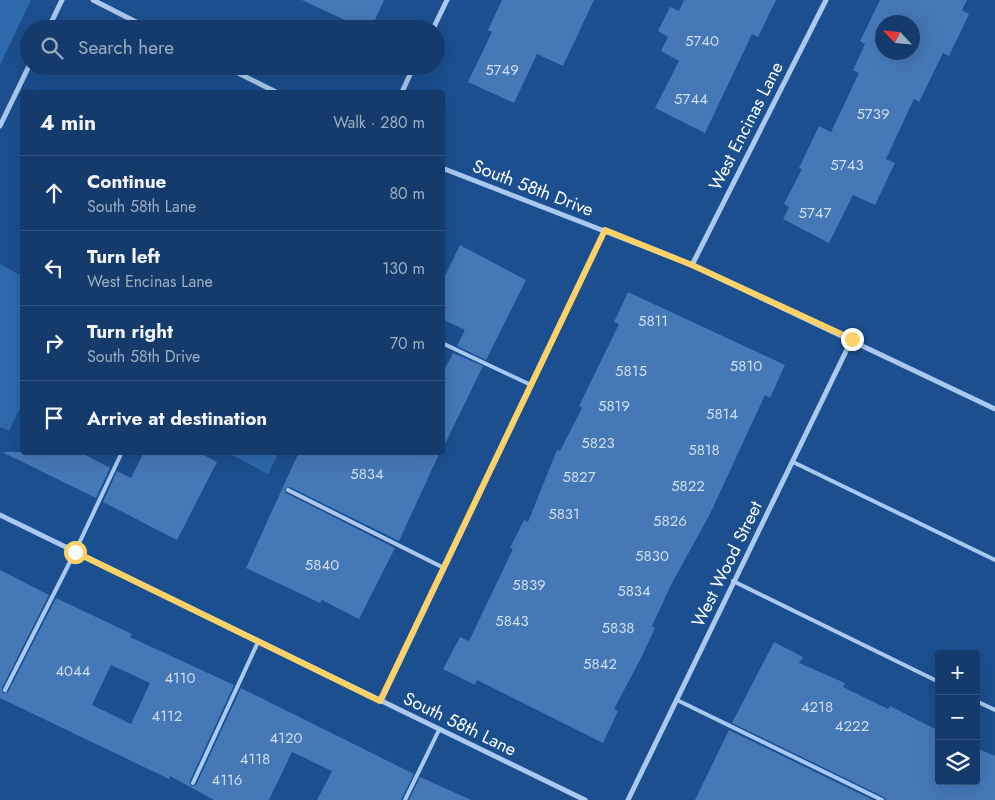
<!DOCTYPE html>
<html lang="en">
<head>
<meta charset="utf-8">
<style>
	:root { --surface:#143b6b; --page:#1d4271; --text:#f1f3f6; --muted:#9dadc1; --line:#33557e }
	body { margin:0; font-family:Jost,sans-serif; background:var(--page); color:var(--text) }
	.controls { position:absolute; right:15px; bottom:15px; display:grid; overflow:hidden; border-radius:5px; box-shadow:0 5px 20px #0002 }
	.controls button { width:45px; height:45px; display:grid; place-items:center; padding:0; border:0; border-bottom:1px solid var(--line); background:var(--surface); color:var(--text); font:25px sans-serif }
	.compass { position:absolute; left:875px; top:15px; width:45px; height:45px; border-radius:50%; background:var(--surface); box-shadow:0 5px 20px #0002; rotate:296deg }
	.stop { position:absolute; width:15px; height:15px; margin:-11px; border:4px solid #ffd166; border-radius:50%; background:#fff }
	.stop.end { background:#ffd166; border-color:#fff; box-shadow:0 1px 5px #0008 }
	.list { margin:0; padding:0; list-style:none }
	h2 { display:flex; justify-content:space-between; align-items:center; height:65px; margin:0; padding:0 20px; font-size:21px }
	h2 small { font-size:16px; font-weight:400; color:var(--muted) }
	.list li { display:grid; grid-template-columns:32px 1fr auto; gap:15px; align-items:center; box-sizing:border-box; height:75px; padding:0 20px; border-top:1px solid var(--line) }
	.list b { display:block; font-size:19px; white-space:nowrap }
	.list p { margin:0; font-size:16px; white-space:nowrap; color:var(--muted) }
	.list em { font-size:16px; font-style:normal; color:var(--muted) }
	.icon { flex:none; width:28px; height:28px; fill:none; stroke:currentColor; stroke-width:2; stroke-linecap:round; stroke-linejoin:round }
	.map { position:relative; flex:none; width:995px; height:800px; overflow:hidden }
	.search { position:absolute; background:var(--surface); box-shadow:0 5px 20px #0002; left:20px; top:20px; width:425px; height:55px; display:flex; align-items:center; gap:12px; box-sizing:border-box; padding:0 18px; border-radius:28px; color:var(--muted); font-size:19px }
	.panel { position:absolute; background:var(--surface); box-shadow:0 5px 20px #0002; left:20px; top:90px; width:425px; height:365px; border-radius:5px }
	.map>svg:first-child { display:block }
	.green { fill:#2e69ad }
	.building { fill:#4478b7; fill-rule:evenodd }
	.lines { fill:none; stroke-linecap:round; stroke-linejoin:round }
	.service { stroke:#a9c9ee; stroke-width:4 }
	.minor { stroke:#a9c9ee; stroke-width:5 }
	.route { stroke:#ffd166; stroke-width:6 }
	.labels { text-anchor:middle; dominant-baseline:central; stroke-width:4.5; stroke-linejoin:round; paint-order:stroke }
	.number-label { font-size:15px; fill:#d0dded }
	.street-label { font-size:18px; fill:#fff; stroke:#1b4f8f }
</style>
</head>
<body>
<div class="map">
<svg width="995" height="800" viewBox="0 0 995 800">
	<rect width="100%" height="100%" fill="#1b4f8f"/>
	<!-- green -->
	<g class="green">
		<polygon points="0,0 31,0 0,65"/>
		<polygon points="0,264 22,276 22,404 9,431 0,427"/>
		<polygon points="228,453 279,453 268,474"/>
	</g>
	<!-- building -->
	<g class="building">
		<polygon points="302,0 384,0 371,29 364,29"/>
		<polygon points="502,0 594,0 563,66 537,54 514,103 468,82 492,32 488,30"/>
		<polygon points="684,0 776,0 758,37 752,34 705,133 655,108 679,61 661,51 668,37 658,31 670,7 679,11"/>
		<path d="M880,0H967L962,10L969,14L949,56L943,53L919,102L914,99L886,159L895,163L875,205L853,195L829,243L783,219L789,207L784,204L802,169L799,168L819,126L831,132L859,73L853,70L865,44L860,41ZM882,22H912V52H882Z"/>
		<polygon points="460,245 526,280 486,360 457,346 465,330 442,319 442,282"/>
		<polygon points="628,292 785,365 770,398 765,395 710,514 672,583 652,626 655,628 642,656 614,709 618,711 603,743 477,680 475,685 443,669 460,637 469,641 513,549 510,548 524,520 528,522 557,450 560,451 582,408 579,406 619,324 614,322"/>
		<polygon points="453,353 483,366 442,450 442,374"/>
		<polygon points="2,452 80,452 110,468 96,498"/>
		<polygon points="144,452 198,452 217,462 177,540 103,502 117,471 131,478"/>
		<polygon points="299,452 440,452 399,541 290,487 284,489 286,493 395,548 359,619 322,600 320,603 246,568"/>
		<path d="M0,570L49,595L2,688L3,693L8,692L56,598L132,634L130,637L234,685L190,781L191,786L196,785L241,688L414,774L401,800H317L332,771L292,752L269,800H214L170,776L169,779L0,698ZM111,665L150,683L131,724L92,705Z"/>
		<polygon points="774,642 803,657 799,663 845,683 843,687 888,709 890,706 939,731 939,781 976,781 976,748 995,756 995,800 886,800 884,797 732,723"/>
		<polygon points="729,730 873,800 695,800"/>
		<polygon points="420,777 471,800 409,800"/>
	</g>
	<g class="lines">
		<!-- service -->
		<g class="service">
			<polyline points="442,343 531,385"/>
			<polyline points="793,462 995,560"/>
			<polyline points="288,490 444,568"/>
			<polyline points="733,581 939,682"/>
			<polyline points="5,690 75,552 122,452"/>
			<polyline points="677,700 882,800"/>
			<polyline points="976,701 995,710"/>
			<polyline points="193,783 258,642"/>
			<polyline points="405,800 439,730"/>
		</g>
		<!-- minor -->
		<g class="minor">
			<polyline points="93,0 150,29"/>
			<polyline points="48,29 62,0"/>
			<polyline points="433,29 447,0"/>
			<polyline points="224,66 276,92"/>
			<polyline points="402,92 414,66"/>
			<polyline points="0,126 29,66"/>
			<polyline points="442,168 692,265 995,409"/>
			<polyline points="692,265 826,0"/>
			<polyline points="0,515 585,800"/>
			<polyline points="381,701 605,230"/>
			<polyline points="628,800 852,339"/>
		</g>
	</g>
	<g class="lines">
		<!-- route -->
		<polyline class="route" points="75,552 380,701 605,230 692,265 852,339"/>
	</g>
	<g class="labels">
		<!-- number labels -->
		<g class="number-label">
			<text x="702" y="41">5740</text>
			<text x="502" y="70">5749</text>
			<text x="691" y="99">5744</text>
			<text x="873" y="114">5739</text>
			<text x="847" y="165">5743</text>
			<text x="815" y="213">5747</text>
			<text x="653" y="321">5811</text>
			<text x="746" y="366">5810</text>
			<text x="631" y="371">5815</text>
			<text x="614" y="406">5819</text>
			<text x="722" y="414">5814</text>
			<text x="598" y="443">5823</text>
			<text x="704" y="450">5818</text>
			<text x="367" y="474">5834</text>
			<text x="579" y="477">5827</text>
			<text x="688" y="486">5822</text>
			<text x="564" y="514">5831</text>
			<text x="670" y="521">5826</text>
			<text x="652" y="556">5830</text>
			<text x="322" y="565">5840</text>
			<text x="529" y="585">5839</text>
			<text x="634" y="591">5834</text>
			<text x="512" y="621">5843</text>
			<text x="618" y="628">5838</text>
			<text x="600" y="664">5842</text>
			<text x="73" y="671">4044</text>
			<text x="180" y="678">4110</text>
			<text x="817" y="707">4218</text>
			<text x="167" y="716">4112</text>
			<text x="852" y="726">4222</text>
			<text x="286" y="738">4120</text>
			<text x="255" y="759">4118</text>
			<text x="227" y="780">4116</text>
		</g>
		<!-- street labels -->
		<g class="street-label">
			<text transform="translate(746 126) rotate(-63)">West Encinas Lane</text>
			<text transform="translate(533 188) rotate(21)">South 58th Drive</text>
			<text transform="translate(727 564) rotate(-64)">West Wood Street</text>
			<text transform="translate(460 724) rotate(26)">South 58th Lane</text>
		</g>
	</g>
</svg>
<div class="controls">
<button>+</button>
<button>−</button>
<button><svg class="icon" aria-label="layers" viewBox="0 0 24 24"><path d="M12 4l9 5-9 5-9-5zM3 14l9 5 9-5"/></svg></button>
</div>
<svg class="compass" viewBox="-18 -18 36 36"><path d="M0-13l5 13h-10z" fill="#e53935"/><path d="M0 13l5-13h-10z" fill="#9dadc1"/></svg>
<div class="stop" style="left:75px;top:552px"></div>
<div class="stop end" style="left:852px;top:339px"></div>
<div class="search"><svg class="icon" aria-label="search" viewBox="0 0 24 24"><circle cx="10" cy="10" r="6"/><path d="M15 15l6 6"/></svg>Search here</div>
<section class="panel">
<h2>4 min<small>Walk · 280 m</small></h2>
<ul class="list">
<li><svg class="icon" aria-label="ahead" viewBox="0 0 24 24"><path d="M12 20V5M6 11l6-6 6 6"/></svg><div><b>Continue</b><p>South 58th Lane</p></div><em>80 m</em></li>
<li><svg class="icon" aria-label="left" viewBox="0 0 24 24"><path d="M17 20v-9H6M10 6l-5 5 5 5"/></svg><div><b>Turn left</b><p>West Encinas Lane</p></div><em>130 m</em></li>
<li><svg class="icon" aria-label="right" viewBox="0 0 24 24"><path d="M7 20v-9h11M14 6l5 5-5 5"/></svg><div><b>Turn right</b><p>South 58th Drive</p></div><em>70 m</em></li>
<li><svg class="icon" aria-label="arrive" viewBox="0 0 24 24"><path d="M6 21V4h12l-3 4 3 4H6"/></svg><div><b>Arrive at destination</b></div></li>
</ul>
</section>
</div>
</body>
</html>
